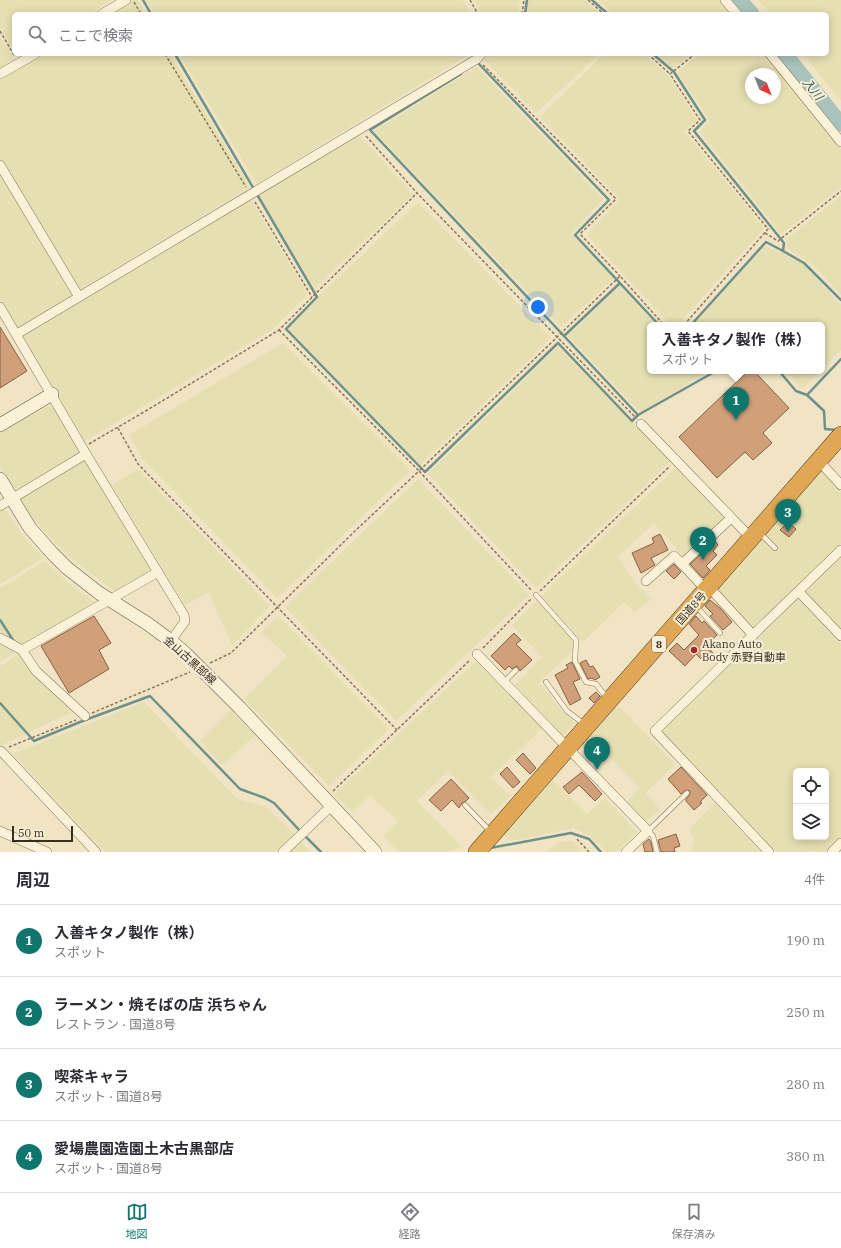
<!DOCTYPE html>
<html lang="ja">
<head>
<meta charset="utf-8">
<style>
	:root { --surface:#fff; --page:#f2f2f3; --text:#2b2b33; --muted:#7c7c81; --line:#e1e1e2; --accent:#0f766e }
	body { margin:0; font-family:"IBM Plex Serif","Noto Sans JP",serif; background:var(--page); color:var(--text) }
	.controls { position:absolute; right:12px; bottom:12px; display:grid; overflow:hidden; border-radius:6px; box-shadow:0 2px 10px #0003 }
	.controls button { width:36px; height:36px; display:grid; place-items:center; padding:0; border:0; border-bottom:1px solid var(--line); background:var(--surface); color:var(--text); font:20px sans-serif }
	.compass { position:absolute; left:745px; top:68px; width:36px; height:36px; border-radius:50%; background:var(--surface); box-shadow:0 2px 10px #0003; rotate:137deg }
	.scale { position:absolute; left:12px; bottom:10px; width:61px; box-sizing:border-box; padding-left:4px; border:2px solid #3b2d1f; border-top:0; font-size:11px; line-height:14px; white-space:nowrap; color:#3b2d1f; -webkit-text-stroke:3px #f7eed5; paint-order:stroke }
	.you { position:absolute; left:538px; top:307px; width:14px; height:14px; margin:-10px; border:3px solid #fff; border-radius:50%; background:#1a73e8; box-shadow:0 0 0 6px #1a73e833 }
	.badge { display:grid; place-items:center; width:26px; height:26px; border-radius:50%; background:var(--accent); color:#fff; font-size:13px; font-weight:700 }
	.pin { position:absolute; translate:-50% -33px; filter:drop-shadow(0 1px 2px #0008) }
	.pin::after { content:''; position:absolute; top:21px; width:14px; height:12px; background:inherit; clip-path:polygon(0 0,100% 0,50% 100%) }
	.popup { position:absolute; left:647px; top:322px; width:178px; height:52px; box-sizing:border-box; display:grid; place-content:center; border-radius:6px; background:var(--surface); filter:drop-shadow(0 1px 3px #0005); font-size:13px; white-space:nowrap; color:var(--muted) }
	.popup b { font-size:15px; color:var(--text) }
	.popup::after { content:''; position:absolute; left:50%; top:100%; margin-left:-8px; border:8px solid transparent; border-top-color:var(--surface) }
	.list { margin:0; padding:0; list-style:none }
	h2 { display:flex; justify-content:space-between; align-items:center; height:52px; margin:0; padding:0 16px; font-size:17px }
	h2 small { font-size:13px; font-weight:400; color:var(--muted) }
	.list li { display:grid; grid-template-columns:26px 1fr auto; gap:12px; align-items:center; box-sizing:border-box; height:72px; padding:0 16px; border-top:1px solid var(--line) }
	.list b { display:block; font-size:15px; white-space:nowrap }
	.list p { margin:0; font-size:13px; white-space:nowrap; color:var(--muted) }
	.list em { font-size:13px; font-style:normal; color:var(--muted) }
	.icon { flex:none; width:22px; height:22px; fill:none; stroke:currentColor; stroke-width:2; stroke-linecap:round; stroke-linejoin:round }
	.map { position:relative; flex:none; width:841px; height:852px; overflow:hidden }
	.search { position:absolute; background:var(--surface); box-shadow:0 2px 10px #0003; left:12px; right:12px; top:12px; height:44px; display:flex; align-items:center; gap:10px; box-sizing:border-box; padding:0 14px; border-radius:6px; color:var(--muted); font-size:15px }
	.sheet { height:340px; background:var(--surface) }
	nav { display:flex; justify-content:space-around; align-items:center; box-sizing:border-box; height:56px; border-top:1px solid var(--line); background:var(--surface); font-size:11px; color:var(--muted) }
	nav a { display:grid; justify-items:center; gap:2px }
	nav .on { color:var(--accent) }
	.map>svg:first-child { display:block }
	.farmland { fill:#e5dfb2; fill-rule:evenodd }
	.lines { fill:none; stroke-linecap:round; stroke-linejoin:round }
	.stream { stroke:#6d928a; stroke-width:2.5 }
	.river { stroke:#a7c3bc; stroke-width:15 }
	.building { fill:#cfa07a; stroke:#8b6040 }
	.lane-casing { stroke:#8b765a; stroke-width:5.5 }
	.street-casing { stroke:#8b765a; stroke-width:10 }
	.secondary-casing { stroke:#6d573e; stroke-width:14 }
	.highway-casing { stroke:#59442f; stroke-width:18 }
	.path { stroke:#8b765a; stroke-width:1.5; stroke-dasharray:3 2; stroke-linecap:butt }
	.lane { stroke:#faf1d9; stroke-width:4.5 }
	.street { stroke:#faf1d9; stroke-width:9 }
	.secondary { stroke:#faf1d9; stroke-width:13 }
	.highway { stroke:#e0a854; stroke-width:17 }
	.poi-dot { fill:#9c2c29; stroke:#f7eed5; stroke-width:1.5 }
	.labels { text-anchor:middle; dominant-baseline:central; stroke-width:4; stroke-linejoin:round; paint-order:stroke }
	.shield { fill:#f7eed5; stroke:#736756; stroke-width:1 }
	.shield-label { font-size:10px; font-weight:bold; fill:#3b2d1f }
	.street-label { font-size:11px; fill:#3b2d1f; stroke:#f7eed5 }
	.poi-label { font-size:11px; fill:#3b2d1f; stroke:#f7eed5; text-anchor:start }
	.water-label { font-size:12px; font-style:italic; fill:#2e5b5a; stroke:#f7eed5 }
</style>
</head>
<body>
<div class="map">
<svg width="841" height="852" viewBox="0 0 841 852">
	<rect width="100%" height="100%" fill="#f0e4c5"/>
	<!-- farmland -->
	<g class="farmland">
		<polygon points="0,0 112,0 89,14 14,14 14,51 0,27"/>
		<polygon points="134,0 138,0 146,14 111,14"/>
		<polygon points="146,0 463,0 471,14 155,14"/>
		<polygon points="474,0 520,0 518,13 482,14"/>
		<polygon points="527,0 585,0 600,14 525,14"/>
		<polygon points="598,0 721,0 732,14 614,14"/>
		<polygon points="759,0 841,0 841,101 803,54 827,54 827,14 771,14"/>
		<polygon points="0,37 14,60 0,68"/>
		<polygon points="43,54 170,54 250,187 80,290 0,159 0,80"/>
		<polygon points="179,54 470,54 257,184"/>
		<polygon points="490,54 599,54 536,113 484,59"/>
		<polygon points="604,54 644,54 668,75 697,120 684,131 764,228 678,325 671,325 587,235 620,199 540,117"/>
		<polygon points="657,54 691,54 673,68"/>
		<path d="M700,54H764L841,149V187L781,234L700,132L710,121L677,72ZM751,74H775V98H751Z"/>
		<polygon points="477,67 603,199 571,234 613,279 561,327 374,131"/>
		<polygon points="358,134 413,194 315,288 255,194"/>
		<polygon points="0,173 74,295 17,328 0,299"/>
		<polygon points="841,196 841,295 813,265 787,248 787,239"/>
		<polygon points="250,198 308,294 273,329 85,441 22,334"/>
		<polygon points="418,202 551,338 420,465 285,328"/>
		<polygon points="765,246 802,263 841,305 841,350 822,369 822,325 693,325"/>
		<polygon points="620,286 656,325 650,325 650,371 699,371 703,375 640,412 568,336"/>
		<polygon points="283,343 411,470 277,598 142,458 129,435"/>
		<polygon points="558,347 671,461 536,588 428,474"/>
		<polygon points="785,371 820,371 802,389"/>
		<polygon points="47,406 54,408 152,573 117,593 71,558 51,539 29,513 0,465 0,433"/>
		<polygon points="676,468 725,518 684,557 654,523 618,557 636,584 651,599 635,612 624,602 583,642 541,596"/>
		<polygon points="138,469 270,606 232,646 209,592 185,605 112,485"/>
		<polygon points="819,469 841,492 841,543 754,628 714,587"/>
		<polygon points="418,479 529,595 396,721 285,607"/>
		<polygon points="3,507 27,541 44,558 0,584 0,509"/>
		<polygon points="841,558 841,630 805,593"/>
		<polygon points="45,561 73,587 97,604 22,648 0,635 0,588"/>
		<path d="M798,599L841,644V837L825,852H777L661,732ZM796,771H826V837H796Z"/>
		<polygon points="537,601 573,640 574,650 539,682 561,710 575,723 563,735 515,685 542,657 512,625"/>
		<polygon points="278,616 389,729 329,786 244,699 287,656 261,632"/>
		<polygon points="0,641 18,651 0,662"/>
		<polygon points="19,654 29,669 72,712 0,746 0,666"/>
		<polygon points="476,661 542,728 491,777 510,796 491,814 448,771 417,801 461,846 453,851 445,852 399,852 383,836 398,822 370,795 353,812 334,795"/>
		<polygon points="144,702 237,799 265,806 295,834 276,852 105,852 13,754"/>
		<polygon points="615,707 621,708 675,765 645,793 660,810 645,822 626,803 640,788 590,737"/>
		<polygon points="231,710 255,735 222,765 200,741"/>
		<polygon points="553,780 587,814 605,798 637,832 616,852 607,852 590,836 574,828 510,841 504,835"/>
		<polygon points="714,803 761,852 691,852 694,841 689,830"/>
		<polygon points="573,841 584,852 547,852 557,842"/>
		<polygon points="301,842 310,852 290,852"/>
	</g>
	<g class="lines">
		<!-- stream -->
		<g class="stream">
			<polyline points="143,0 151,14"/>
			<polyline points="592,0 608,14"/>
			<polyline points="525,14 527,0"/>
			<polyline points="175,54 317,297 286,329 425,472 558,343 632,421 638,415 716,371"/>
			<polyline points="653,54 674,72 705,120 694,131 784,243 783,251 804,263 841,300"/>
			<polyline points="478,63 609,200 575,235 659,325"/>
			<polyline points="461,74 370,130 564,336"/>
			<polyline points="620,283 564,336 638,415"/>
			<polyline points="691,325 766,242 783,251"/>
			<polyline points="779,371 796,391 807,395 824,411 825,429 837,430"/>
			<polyline points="807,395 841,359"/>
			<polyline points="0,620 15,643"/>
			<polyline points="0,703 34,741 85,720 150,696 240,789 265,798 274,803 301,832"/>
			<polyline points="304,835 321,852"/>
			<polyline points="490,848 571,833 589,839 601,852"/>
		</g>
		<!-- river -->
		<g class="river">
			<polyline points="740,0 752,14"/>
			<polyline points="785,54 841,124"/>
		</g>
	</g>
	<!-- building -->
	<g class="building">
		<polygon points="0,327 27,371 0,388"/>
		<polygon points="748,371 754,371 789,408 763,433 772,443 753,460 745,452 717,478 679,437"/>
		<polygon points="788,522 796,529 789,537 780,530"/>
		<polygon points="660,534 668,550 651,558 655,565 641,573 632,553 654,543 652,538"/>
		<polygon points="715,541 718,545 713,551 717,555 706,566 710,570 703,578 690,564"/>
		<polygon points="674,564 681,572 674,579 666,571"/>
		<polygon points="710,600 721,609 732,622 723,630 710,616 713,614 705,606"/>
		<polygon points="94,616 111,643 99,650 109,669 69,693 41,646"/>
		<polygon points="696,616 702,623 704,621 717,635 706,646 713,653 704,662 696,654 685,666 669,651 677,643 684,650 699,635 689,624"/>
		<polygon points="514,633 521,640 516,644 532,660 520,671 517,666 512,669 509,666 505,670 491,656"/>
		<polygon points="586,660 590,667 593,666 600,677 595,680 592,678 588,679 580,663"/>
		<polygon points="572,662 580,679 573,682 581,699 570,705 555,675 568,668 566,665"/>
		<polygon points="596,692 600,696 594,703 589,698"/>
		<polygon points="523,753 536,768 530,774 516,760"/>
		<polygon points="507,767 520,782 513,788 500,774"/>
		<polygon points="681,767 707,795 700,802 702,803 694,810 686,801 686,799 690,794 690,791 686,790 681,794 668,779"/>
		<polygon points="582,772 602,794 595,801 579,785 569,794 563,787"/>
		<polygon points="451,779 469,798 466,801 462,803 459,808 452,800 441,811 429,800"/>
		<polygon points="676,834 680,846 674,848 675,852 661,852 658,840"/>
		<polygon points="649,839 651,842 653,852 645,852 643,844"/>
	</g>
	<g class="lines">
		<defs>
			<g id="lane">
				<polyline points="760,533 775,548"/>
				<polyline points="536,595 576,640 575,661 586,682 596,684 607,698"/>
				<polyline points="697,607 720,633"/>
				<polyline points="504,682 516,670"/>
				<polyline points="546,682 567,711 584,724"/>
				<polyline points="465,805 490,831"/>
				<polyline points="657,852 653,836 648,831 687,793"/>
			</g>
			<g id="street">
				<polyline points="725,0 737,14"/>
				<polyline points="102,14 126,0"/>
				<polyline points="770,54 841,142"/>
				<polyline points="0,74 35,54"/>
				<polyline points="0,165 79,297"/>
				<polyline points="0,307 86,454 184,615 185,621 171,641"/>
				<polyline points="17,334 477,59 481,54"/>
				<polyline points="641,424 751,538"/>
				<polyline points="819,461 841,485"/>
				<polyline points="0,506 86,454"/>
				<polyline points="646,581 674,556 682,564"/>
				<polyline points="709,587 753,635 841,550"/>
				<polyline points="706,590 682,564 731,518"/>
				<polyline points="799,592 841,636"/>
				<polyline points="753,635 655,731 769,852"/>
				<polyline points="0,638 22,650 36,671 85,716"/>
				<polyline points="22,650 158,572"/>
				<polyline points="477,654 648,831 626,852"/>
				<polyline points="1,751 96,852"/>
				<polyline points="0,831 47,852"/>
				<polyline points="283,852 331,806"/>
				<polyline points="832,852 841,843"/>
			</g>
			<g id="secondary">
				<polyline points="0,425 52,394"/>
				<polyline points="0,479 30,528 52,553 67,568 99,593 148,624 171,641 186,654 240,708 375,852"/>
			</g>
			<polyline id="highway" points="477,852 841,435"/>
		</defs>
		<!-- lane casing -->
		<use href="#lane" class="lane-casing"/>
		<!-- street casing -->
		<use href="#street" class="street-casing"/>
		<!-- secondary casing -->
		<use href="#secondary" class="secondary-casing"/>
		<!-- highway casing -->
		<use href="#highway" class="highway-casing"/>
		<!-- path -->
		<g class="path">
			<polyline points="470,0 478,14"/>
			<polyline points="588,0 604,14"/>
			<polyline points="134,2 141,14"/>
			<polyline points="522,14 524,0"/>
			<polyline points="0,31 14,55"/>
			<polyline points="165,54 246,187"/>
			<polyline points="648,54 670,74"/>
			<polyline points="483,65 616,199 580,234 620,276"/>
			<polyline points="366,136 417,193 636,418"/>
			<polyline points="255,202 312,297"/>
			<polyline points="765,233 778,241 841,191"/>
			<polyline points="684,325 768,229 688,131 700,120 670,74 695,54"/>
			<polyline points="279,330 419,471 620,276 664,325"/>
			<polyline points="118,428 138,464 397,730"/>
			<polyline points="89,444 149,409 279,330 417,193"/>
			<polyline points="540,591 670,466"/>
			<polyline points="483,648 531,599"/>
			<polyline points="210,663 231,653 355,531 419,471 532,591"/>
			<polyline points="92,713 190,672"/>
			<polyline points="9,747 76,720"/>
			<polyline points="333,791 470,660"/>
			<polyline points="577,839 589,852"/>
		</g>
		<!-- lane -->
		<use href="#lane" class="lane"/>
		<!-- street -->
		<use href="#street" class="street"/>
		<!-- secondary -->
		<use href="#secondary" class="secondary"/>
		<!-- highway -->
		<use href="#highway" class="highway"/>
	</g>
	<!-- markers -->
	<circle class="poi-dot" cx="694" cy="650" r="4"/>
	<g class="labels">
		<!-- shield labels -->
		<rect class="shield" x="652" y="636" width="14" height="16" rx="3"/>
		<g class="shield-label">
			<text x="659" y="644">8</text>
		</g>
		<!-- street labels -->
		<g class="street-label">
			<text transform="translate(691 608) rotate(-49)">国道8号</text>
			<text transform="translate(190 660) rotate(42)">金山古黒部線</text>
		</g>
		<!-- poi labels -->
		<g class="poi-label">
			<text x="702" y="644">Akano Auto<tspan x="702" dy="13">Body 赤野自動車</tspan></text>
		</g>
		<!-- water labels -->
		<g class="water-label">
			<text transform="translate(813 89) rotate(51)">入川</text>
		</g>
	</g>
</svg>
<div class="controls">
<button><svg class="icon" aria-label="locate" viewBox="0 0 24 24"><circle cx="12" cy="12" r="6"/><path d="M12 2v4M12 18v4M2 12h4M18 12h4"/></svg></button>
<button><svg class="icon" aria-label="layers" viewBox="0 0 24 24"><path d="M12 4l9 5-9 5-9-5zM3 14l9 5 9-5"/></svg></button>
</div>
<svg class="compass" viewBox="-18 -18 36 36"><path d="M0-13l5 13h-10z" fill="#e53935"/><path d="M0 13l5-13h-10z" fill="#7c7c81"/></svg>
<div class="scale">50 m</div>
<div class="you"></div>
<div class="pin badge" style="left:736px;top:420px">1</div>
<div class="popup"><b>入善キタノ製作（株）</b>スポット</div>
<div class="pin badge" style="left:703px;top:560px">2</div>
<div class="pin badge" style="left:788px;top:532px">3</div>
<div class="pin badge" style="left:597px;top:770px">4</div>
<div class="search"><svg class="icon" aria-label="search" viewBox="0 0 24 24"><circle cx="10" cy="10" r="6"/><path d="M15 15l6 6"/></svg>ここで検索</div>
</div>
<section class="sheet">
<h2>周辺<small>4件</small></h2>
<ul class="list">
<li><span class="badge">1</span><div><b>入善キタノ製作（株）</b><p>スポット</p></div><em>190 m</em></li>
<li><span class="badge">2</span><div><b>ラーメン・焼そばの店 浜ちゃん</b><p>レストラン · 国道8号</p></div><em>250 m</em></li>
<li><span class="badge">3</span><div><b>喫茶キャラ</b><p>スポット · 国道8号</p></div><em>280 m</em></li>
<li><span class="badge">4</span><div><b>愛場農園造園土木古黒部店</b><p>スポット · 国道8号</p></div><em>380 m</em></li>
</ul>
</section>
<nav>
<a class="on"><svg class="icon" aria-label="map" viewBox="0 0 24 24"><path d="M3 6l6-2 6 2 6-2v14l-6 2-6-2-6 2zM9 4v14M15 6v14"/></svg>地図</a>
<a><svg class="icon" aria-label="directions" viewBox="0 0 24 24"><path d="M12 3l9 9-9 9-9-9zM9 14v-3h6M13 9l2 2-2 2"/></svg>経路</a>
<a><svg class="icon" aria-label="saved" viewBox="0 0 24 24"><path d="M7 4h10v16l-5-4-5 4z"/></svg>保存済み</a>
</nav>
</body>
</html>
